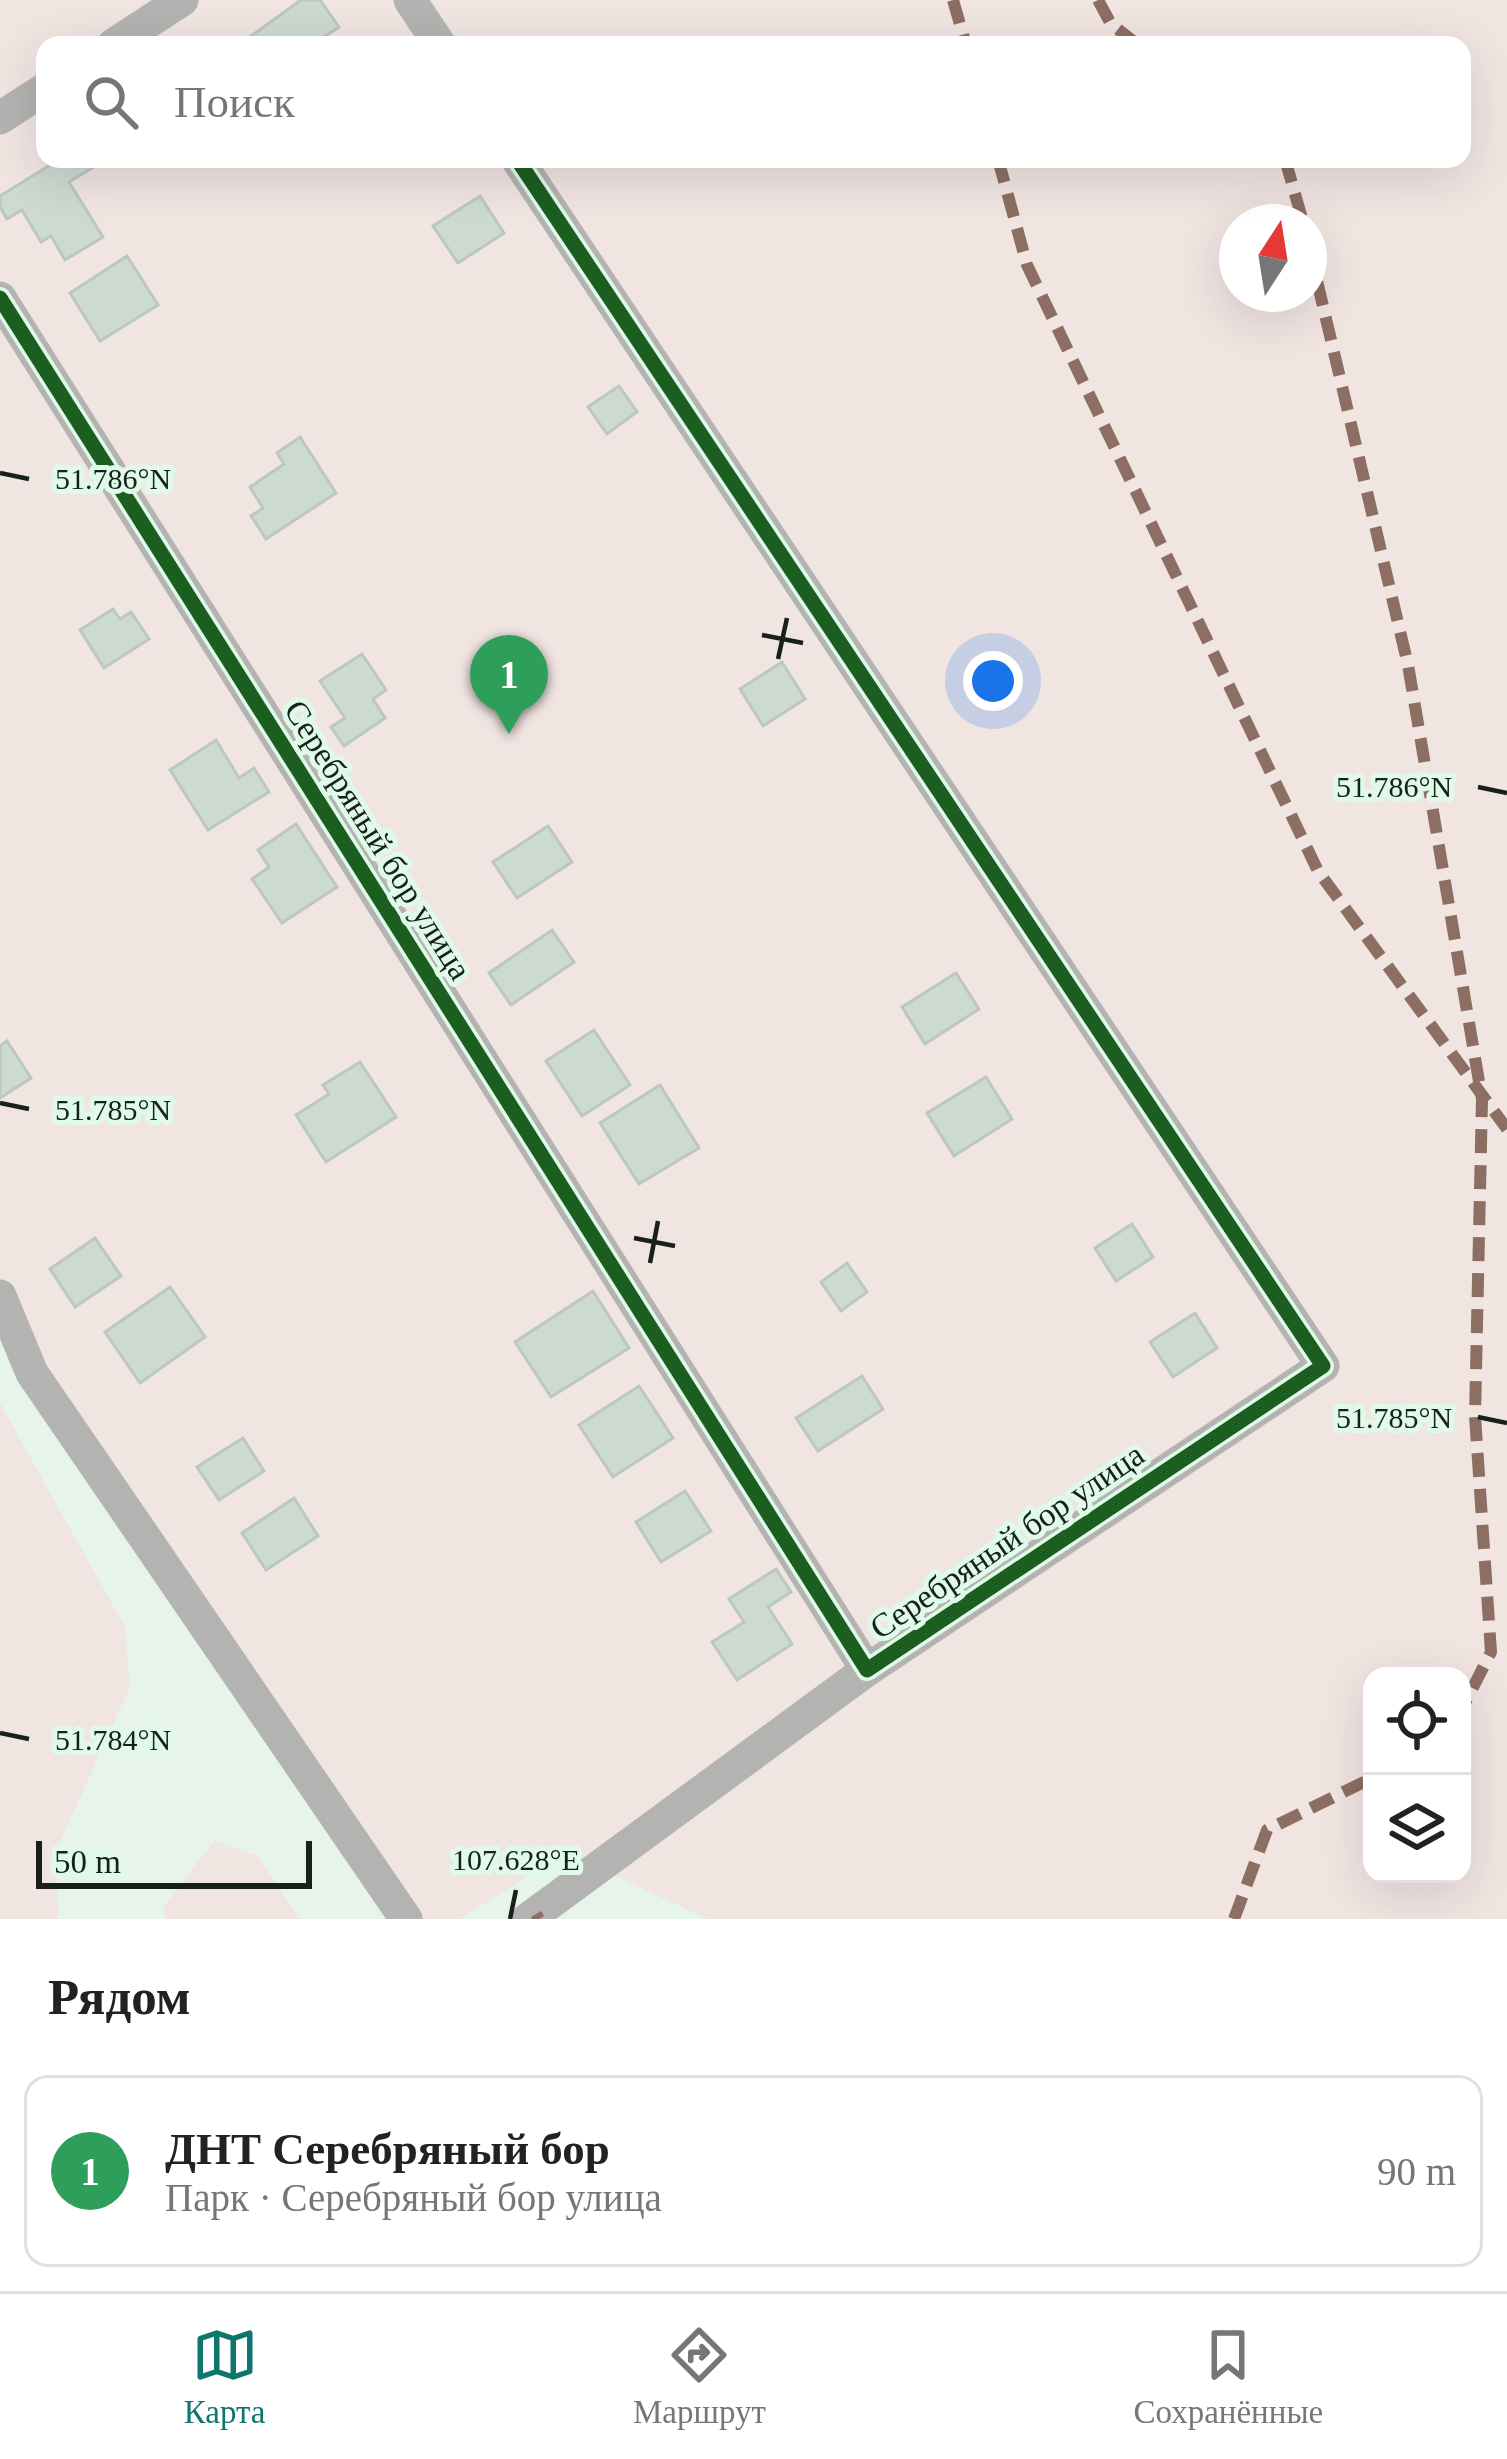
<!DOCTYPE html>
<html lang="ru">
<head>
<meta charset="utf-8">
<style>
	:root { --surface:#fff; --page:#f6f6f6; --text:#222; --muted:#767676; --line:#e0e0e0; --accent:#0f766e }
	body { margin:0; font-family:"Times New Roman",serif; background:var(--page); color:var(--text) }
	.controls { position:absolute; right:36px; bottom:36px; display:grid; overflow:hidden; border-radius:24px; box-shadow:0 12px 48px #0002 }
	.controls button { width:108px; height:108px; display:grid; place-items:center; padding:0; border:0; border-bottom:3px solid var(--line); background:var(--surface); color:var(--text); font:60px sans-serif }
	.compass { position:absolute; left:1219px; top:204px; width:108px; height:108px; border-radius:50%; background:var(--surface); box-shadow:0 12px 48px #0002; rotate:12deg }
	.scale { position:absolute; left:36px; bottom:30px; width:276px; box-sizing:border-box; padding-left:12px; border:6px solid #17201a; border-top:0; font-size:33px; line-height:42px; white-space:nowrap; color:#17201a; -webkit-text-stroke:9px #e0faea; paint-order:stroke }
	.you { position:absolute; left:993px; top:681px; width:42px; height:42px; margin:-30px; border:9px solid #fff; border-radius:50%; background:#1a73e8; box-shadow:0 0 0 18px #1a73e833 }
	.badge { display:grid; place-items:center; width:78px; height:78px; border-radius:50%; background:var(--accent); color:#fff; font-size:39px; font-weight:700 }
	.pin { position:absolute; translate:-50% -99px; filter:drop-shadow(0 3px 6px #0008) }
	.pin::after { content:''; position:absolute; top:63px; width:42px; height:36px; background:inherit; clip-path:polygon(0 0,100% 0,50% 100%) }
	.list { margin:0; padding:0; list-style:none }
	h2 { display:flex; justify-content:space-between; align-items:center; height:156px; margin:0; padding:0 48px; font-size:51px }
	h2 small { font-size:39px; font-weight:400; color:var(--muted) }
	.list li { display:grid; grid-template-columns:78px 1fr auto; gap:36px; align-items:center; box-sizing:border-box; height:192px; margin:0 24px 24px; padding:0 24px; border:3px solid var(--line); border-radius:24px }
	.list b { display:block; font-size:45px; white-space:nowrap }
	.list p { margin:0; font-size:39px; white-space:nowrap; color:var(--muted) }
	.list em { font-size:39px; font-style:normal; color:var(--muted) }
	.icon { flex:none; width:66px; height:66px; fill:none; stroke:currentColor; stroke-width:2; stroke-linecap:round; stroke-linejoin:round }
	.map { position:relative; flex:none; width:1507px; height:1919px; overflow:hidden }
	.search { position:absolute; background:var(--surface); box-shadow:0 12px 48px #0002; left:36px; right:36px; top:36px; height:132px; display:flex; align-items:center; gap:30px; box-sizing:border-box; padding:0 42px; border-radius:24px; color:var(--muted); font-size:45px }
	.sheet { height:372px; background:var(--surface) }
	nav { display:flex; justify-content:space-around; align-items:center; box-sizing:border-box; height:168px; border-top:3px solid var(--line); background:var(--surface); font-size:33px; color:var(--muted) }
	nav a { display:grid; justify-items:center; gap:6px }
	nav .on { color:var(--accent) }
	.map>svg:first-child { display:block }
	.green { fill:#f1e5e2; fill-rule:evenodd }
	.building { fill:#ccdad1; stroke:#bcc7c0; stroke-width:3 }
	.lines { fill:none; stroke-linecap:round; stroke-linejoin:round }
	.street { stroke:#b3b3b2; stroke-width:33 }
	.quiet { stroke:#8d6e63; stroke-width:12; stroke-dasharray:24 12; stroke-linecap:butt }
	.cycleway-casing { stroke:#e0faea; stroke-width:22 }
	.cycleway { stroke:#1b5e20; stroke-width:15 }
	.ticks { fill:none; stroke:#17201a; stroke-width:4.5 }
	.labels { text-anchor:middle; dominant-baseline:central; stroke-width:10; stroke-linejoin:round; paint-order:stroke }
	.street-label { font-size:33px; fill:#17201a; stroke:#e0faea }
	.ticks-label { font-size:30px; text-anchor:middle; fill:#17201a; stroke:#e0faea; stroke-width:10; stroke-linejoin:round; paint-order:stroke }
</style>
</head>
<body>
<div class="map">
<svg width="1507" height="1919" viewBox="0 0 1507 1919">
	<rect width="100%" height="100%" fill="#e6f4eb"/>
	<!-- green -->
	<g class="green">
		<path d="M0,0H1507V1919H708L565,1853L460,1919H394L0,1309ZM45,45H1462V159H45ZM1237,222H1309V294H1237ZM1372,1676H1462V1874H1372Z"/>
		<polygon points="0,1403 125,1627 130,1687 55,1853 59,1919 0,1919"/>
		<polygon points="215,1840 258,1856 299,1919 165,1919 164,1906"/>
	</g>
	<!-- building -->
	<g class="building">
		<polygon points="301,0 320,0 339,27 321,39 325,45 257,45 251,36"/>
		<polygon points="60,159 107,159 69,182 103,237 65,260 51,236 41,242 22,210 7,219 0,207 0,196"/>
		<polygon points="480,196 504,233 458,263 433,226"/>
		<polygon points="127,256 158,305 100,341 70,293"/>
		<polygon points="619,386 637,412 607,434 588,407"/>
		<polygon points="300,437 336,493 266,539 251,516 263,508 250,487 284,464 277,453"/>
		<polygon points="113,609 120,619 131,612 149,639 104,668 80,630"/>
		<polygon points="362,654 386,690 373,699 385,718 344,746 331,727 345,718 320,681"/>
		<polygon points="782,662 805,699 763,726 740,689"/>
		<polygon points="216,740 239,778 254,768 269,792 208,830 170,770"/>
		<polygon points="296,824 337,887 282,923 252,879 269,867 258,850"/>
		<polygon points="548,826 572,862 517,898 493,862"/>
		<polygon points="552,930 574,962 511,1005 489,973"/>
		<polygon points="956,973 979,1009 925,1044 902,1007"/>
		<polygon points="594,1030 630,1085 582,1116 546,1061"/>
		<polygon points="7,1041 31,1078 0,1098 0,1046"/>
		<polygon points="360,1062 396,1117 326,1162 296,1115 329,1094 323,1085"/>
		<polygon points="986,1077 1012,1119 954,1156 927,1113"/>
		<polygon points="660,1085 699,1148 639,1184 600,1123"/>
		<polygon points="1132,1224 1153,1257 1116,1281 1095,1248"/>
		<polygon points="95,1238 121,1276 75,1307 50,1269"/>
		<polygon points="847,1263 867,1292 841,1311 821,1282"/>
		<polygon points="170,1287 205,1337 140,1383 105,1332"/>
		<polygon points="593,1291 629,1348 551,1397 515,1342"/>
		<polygon points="1195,1313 1217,1348 1173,1377 1150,1342"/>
		<polygon points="862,1376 883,1409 818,1451 796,1418"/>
		<polygon points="639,1386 673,1438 613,1477 579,1425"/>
		<polygon points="243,1438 264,1471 219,1500 197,1467"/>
		<polygon points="685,1491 711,1531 661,1562 636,1522"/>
		<polygon points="294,1498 318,1536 266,1570 242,1533"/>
		<polygon points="776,1569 791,1592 768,1607 792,1644 737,1680 712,1642 744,1622 729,1599"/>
	</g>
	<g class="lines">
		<!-- street -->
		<g class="street">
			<polyline points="410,0 440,45"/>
			<polyline points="113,45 182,0"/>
			<polyline points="0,118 45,89"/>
			<polyline points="0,298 867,1670 1323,1366 517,159"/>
			<polyline points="0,1296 32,1373 406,1919"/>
			<polyline points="528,1919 867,1670"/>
		</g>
		<!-- quiet -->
		<g class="quiet">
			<polyline points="953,0 966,45"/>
			<polyline points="1098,0 1111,24 1138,45"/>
			<polyline points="998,159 1027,265 1318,871 1507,1129"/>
			<polyline points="1285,159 1303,222"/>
			<polyline points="1309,247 1408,665 1482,1099 1475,1416 1491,1652 1462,1709"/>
			<polyline points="536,1914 539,1919"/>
			<polyline points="1234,1919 1267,1830 1372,1778"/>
		</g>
		<defs>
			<polyline id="cycleway" points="0,298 867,1670 1323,1366 517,159"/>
		</defs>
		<!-- cycleway casing -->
		<use href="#cycleway" class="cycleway-casing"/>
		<!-- cycleway -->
		<use href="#cycleway" class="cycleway"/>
	</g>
	<!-- ticks -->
	<path class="ticks" d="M0,473L29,479M762,635L803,643M778,659L787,618M1478,787L1507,793M0,1103L29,1109M634,1238L675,1246M650,1263L658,1221M1478,1417L1507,1423M0,1733L29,1739M510,1919L516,1890"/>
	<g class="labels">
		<!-- street labels -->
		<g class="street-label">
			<text transform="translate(378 840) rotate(58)">Серебряный бор улица</text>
			<text transform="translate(1007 1541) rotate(-34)">Серебряный бор улица</text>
		</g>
	</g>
	<g class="ticks-label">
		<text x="113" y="489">51.786°N</text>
		<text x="1394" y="797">51.786°N</text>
		<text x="113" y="1120">51.785°N</text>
		<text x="1394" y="1428">51.785°N</text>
		<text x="113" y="1750">51.784°N</text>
		<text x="516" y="1870">107.628°E</text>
	</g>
</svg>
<div class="controls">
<button><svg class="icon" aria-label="locate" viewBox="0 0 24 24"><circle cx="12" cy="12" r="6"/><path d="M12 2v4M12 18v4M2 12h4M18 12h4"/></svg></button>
<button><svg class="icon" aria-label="layers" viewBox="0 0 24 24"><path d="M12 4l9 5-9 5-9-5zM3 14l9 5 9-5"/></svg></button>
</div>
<svg class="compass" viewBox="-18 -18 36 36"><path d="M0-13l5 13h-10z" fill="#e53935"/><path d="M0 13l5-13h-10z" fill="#767676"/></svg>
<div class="scale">50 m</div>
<div class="you"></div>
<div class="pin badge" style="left:509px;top:734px;background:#2e9e5b">1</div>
<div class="search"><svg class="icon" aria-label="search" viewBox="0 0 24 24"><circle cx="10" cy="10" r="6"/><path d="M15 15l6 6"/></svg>Поиск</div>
</div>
<section class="sheet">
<h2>Рядом<small></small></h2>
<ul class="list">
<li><span class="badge" style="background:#2e9e5b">1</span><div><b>ДНТ Серебряный бор</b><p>Парк · Серебряный бор улица</p></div><em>90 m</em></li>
</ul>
</section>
<nav>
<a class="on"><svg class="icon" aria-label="map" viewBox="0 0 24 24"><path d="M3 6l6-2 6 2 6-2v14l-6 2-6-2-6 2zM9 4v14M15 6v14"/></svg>Карта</a>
<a><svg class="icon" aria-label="directions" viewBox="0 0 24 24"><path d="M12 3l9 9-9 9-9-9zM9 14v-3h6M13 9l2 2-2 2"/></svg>Маршрут</a>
<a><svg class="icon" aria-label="saved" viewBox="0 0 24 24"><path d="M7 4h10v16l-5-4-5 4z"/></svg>Сохранённые</a>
</nav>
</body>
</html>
